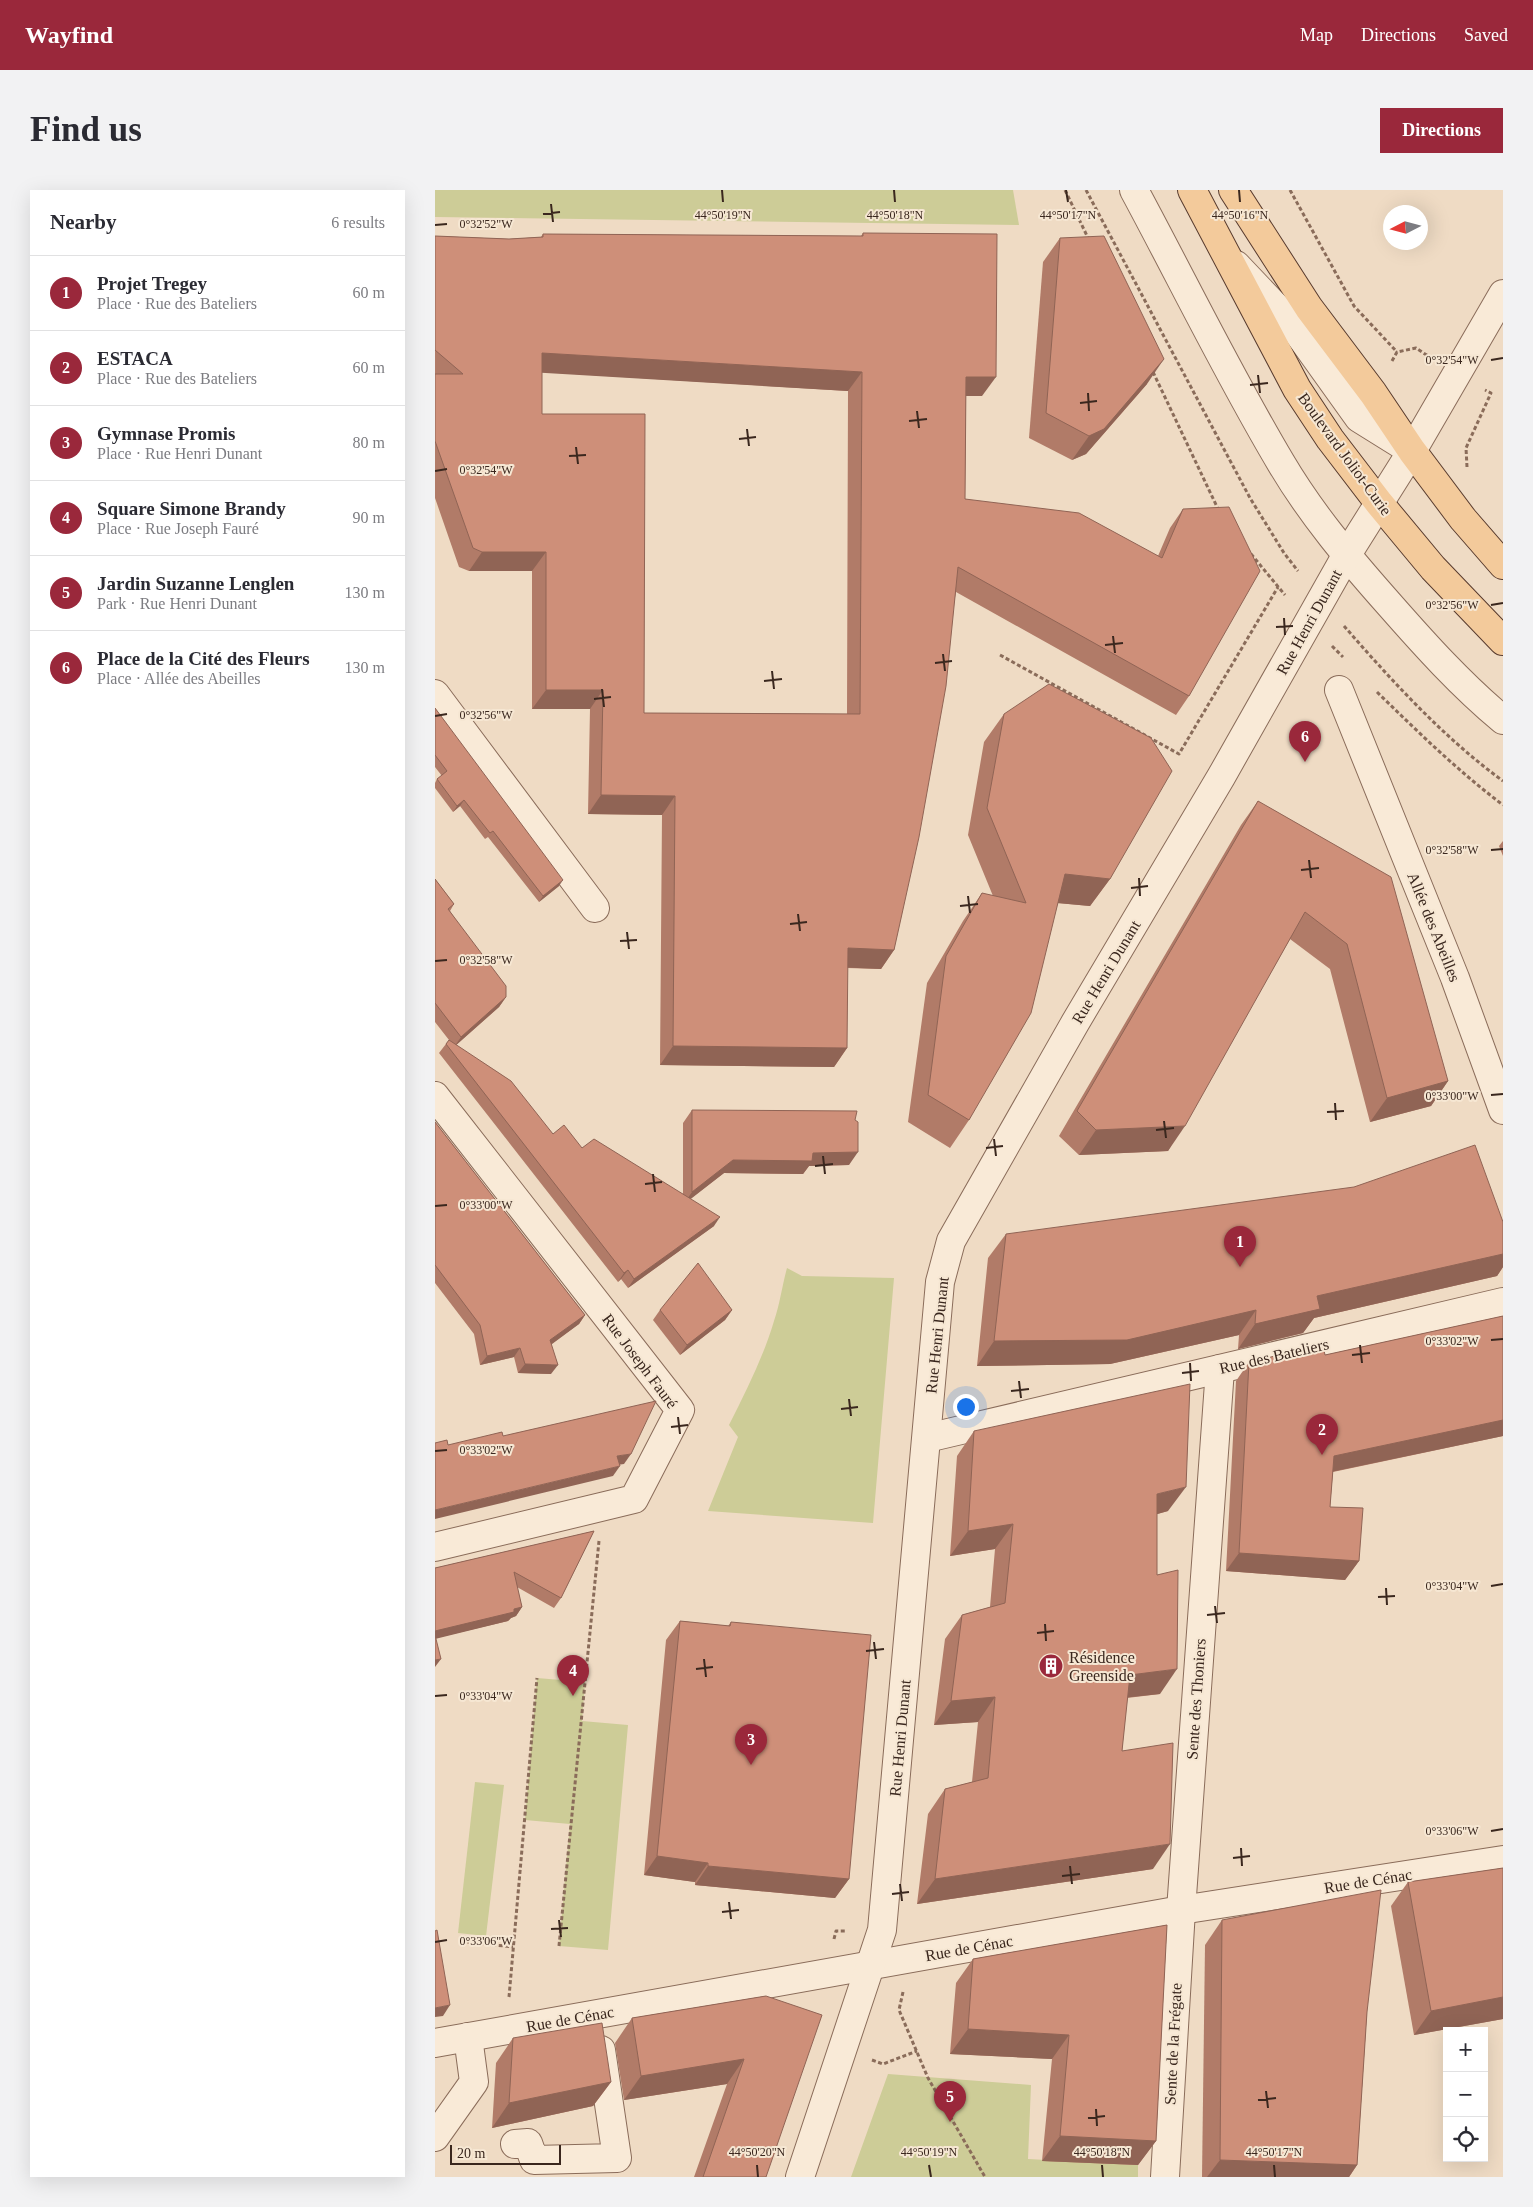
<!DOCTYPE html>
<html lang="en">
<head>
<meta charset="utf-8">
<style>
	:root { --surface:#fff; --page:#f2f2f3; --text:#2b2b33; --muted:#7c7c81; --line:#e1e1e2; --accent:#9a283b }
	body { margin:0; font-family:"Times New Roman",serif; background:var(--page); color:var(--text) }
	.controls { position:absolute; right:15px; bottom:15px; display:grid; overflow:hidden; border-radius:0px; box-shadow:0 5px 20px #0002 }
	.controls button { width:45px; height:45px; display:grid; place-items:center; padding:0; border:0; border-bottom:1px solid var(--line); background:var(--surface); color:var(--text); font:25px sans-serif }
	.compass { position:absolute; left:948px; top:15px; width:45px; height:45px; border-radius:50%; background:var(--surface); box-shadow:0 5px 20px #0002; rotate:264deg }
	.scale { position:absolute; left:15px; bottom:12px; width:111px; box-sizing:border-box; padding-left:5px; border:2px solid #3a271e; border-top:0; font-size:14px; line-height:18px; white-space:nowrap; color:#3a271e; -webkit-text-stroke:4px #f6e7d3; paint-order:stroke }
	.you { position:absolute; left:530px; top:1216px; width:18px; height:18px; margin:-12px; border:4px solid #fff; border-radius:50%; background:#1a73e8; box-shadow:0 0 0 8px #1a73e833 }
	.badge { display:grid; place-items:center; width:32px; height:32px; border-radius:50%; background:var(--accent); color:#fff; font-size:16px; font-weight:700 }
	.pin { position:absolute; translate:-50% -41px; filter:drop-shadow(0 1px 2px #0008) }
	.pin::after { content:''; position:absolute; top:26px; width:18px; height:15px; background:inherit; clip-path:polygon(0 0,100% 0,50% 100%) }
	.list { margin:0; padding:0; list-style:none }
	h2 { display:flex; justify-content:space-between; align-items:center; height:65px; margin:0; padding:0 20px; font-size:21px }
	h2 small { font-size:16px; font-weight:400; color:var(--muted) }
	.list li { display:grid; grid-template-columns:32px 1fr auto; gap:15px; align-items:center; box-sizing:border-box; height:75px; padding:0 20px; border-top:1px solid var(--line) }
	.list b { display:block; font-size:19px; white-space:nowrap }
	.list p { margin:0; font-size:16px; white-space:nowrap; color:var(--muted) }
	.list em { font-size:16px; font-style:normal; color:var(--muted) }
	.icon { flex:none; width:28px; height:28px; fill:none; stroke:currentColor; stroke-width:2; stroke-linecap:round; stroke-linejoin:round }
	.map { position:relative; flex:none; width:1068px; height:1987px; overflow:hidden; border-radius:0px }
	header { display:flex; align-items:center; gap:30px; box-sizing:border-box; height:70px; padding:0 25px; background:var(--accent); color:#fff }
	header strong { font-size:24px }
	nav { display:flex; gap:28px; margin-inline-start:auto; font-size:18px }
	.intro { display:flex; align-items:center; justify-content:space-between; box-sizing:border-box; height:120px; padding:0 30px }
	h1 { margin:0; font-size:35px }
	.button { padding:12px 22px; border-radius:0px; background:var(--accent); color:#fff; font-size:18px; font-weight:700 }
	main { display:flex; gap:30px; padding:0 30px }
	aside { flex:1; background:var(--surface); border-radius:0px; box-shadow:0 5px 20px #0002 }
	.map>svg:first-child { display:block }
	.green { fill:#cdcc97 }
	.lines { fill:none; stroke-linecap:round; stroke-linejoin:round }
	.minor-casing { stroke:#8a6c5a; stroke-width:30 }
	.major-casing { stroke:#583b2e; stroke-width:30 }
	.path { stroke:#8a6c5a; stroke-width:3; stroke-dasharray:4 2.5; stroke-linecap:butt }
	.minor { stroke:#f9ead7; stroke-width:28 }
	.major { stroke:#f3ca9b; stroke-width:28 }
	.wall { fill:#b17b68; fill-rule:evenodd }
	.shaded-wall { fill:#906455 }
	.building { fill:#ce8f79; stroke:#906455; fill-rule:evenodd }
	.ticks { fill:none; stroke:#3a271e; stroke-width:2 }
	.labels { text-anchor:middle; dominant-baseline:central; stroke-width:4; stroke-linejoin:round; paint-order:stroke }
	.street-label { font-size:16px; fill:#3a271e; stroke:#f6e7d3 }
	.poi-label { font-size:16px; fill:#3a271e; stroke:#f6e7d3; text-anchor:start }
	.ticks-label { font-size:12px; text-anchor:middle; fill:#3a271e; stroke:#f6e7d3; stroke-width:4; stroke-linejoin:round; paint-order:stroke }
</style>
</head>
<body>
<header>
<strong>Wayfind</strong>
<nav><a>Map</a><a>Directions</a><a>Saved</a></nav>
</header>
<div class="intro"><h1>Find us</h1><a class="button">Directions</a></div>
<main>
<aside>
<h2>Nearby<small>6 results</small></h2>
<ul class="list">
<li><span class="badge">1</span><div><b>Projet Tregey</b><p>Place · Rue des Bateliers</p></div><em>60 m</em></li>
<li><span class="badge">2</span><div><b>ESTACA</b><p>Place · Rue des Bateliers</p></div><em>60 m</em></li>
<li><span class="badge">3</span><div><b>Gymnase Promis</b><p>Place · Rue Henri Dunant</p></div><em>80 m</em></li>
<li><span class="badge">4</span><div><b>Square Simone Brandy</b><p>Place · Rue Joseph Fauré</p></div><em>90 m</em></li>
<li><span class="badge">5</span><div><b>Jardin Suzanne Lenglen</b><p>Park · Rue Henri Dunant</p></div><em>130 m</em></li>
<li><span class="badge">6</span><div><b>Place de la Cité des Fleurs</b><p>Place · Allée des Abeilles</p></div><em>130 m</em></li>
</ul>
</aside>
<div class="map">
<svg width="1068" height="1987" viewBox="0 0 1068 1987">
	<rect width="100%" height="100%" fill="#efdbc4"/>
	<!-- green -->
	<g class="green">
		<polygon points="0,0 578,0 584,35 0,27"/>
		<path d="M352,1078L367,1086L459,1088L438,1333L273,1321L303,1247L294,1235C311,1201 328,1168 339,1131C345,1114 347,1096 352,1078Z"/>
		<polygon points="102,1488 150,1492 147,1531 193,1535 173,1760 124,1756 135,1634 90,1630"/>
		<polygon points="40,1592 69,1595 51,1746 23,1743"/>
		<polygon points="453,1884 596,1895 593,1969 703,1975 703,1987 416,1987"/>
	</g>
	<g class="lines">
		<defs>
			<g id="minor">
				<path d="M699,0C748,91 793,184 846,273C876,324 915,370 954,414C990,455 1026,495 1068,530"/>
				<polyline points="801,75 856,133 924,228 977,261"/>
				<polyline points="904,500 1020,788 1068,920"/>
				<polyline points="0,504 160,718"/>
				<polyline points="0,906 245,1220 199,1309 0,1357"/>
				<polyline points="492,1248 1068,1112"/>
				<polyline points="0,1853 746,1720 1068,1670"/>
				<polyline points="0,1947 39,1892 33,1847"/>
				<polyline points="80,1954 93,1953 99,1970 182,1968 166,1860"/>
				<polyline points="365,1987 447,1740 505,1092 516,1051 640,833 786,587 911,366 977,261 1068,104"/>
				<polyline points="730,1987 746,1720 785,1179"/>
			</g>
			<g id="major">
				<polyline points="757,0 862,199 895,249 944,313 998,378 1068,451"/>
				<polyline points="798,0 874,118 938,203 977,261 1028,329 1068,375"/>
			</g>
		</defs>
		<!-- minor casing -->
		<use href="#minor" class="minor-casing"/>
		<!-- major casing -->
		<use href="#major" class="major-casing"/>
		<!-- path -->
		<g class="path">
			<polyline points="630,0 654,50"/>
			<polyline points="651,0 815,308 849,363 863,381"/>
			<polyline points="855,0 919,116 962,162"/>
			<polyline points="957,171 962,162 981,158 993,166"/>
			<polyline points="718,182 784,321"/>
			<polyline points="1032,277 1031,258 1056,203 1050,200"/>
			<polyline points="816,364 850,405"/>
			<path d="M909,436C957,491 1009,548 1068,591"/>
			<polyline points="897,456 908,467"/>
			<polyline points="565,465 744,564 843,397"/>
			<path d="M942,502C983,542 1023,581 1068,615"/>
			<polyline points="399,1749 401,1741 412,1741"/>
			<polyline points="25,1751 78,1757"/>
			<polyline points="124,1756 164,1351"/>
			<polyline points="468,1802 464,1820 493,1888 550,1987"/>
			<polyline points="74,1807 102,1488"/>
			<polyline points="437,1870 448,1874 482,1861"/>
		</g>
		<!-- minor -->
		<use href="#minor" class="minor"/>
		<!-- major -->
		<use href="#major" class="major"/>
	</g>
	<!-- wall -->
	<g class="wall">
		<path d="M428,43L547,206H531L530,309L723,366L735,338L748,319L754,506L741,525L521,402L459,760L446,779L412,778V858L399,877L225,875L227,625L153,624L155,519H97V381H34L24,377L0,308V46L74,49L106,47L108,44L426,46ZM107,182L413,201L412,524L209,523L107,224Z"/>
		<polygon points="625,48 712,194 651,264 637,270 594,248 608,72"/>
		<polygon points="0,518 124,696 104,712 53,647 50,649 25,616 18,622 0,598 0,593 2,589 7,586 0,577"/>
		<polygon points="569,524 675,689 655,716 623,713 534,930 515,958 473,932 492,793 528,731 547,703 558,706 533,645 549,552"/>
		<polygon points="823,611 1013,891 996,916 935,932 895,779 855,749 733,961 644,965 624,946 806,635"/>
		<polygon points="1068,651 1068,666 1064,656"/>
		<polygon points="0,689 19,714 15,721 71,807 64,817 21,855 118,944 147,958 248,1004 248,933 257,920 420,930 414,975 374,976 368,984 289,983 255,1009 279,1036 193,1098 186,1089 183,1092 4,863 14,850 0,832"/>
		<polygon points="0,932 150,1125 144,1134 116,1154 116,1184 83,1183 79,1167 45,1175 39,1144 0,1093"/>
		<polygon points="1068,1032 1068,1077 1062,1086 879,1128 868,1143 803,1159 804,1145 675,1174 542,1176 553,1068 571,1044"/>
		<polygon points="225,1120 297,1120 290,1130 245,1165 218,1130"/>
		<polygon points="1068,1126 1068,1246 898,1282 895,1317 924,1371 910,1390 791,1381 801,1191 814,1172 890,1165"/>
		<polygon points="539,1241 733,1321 722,1324 722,1385 725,1504 692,1508 687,1561 718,1679 482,1714 493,1624 510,1599 537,1592 543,1532 499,1535 510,1449 527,1425 555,1417 560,1359 515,1366 522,1266"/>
		<polygon points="159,1341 126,1408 119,1418 82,1397 87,1417 81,1426 76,1428 73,1431 1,1448 0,1378"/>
		<polygon points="245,1431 293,1436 296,1432 414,1689 400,1708 260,1695 260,1692 209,1685 231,1450"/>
		<polygon points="1068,1678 1068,1829 979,1845 956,1716 973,1692"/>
		<polygon points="787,1730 932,1822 922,1975 914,1987 767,1987 770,1755"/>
		<polygon points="732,1735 721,1951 703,1975 607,1971 617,1869 515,1864 521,1793 538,1769"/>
		<polygon points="331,1806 331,1987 259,1987 292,1894 189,1910 180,1853 197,1828"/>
		<polygon points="78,1848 176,1892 158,1916 57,1938 61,1873"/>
	</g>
	<!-- shaded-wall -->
	<g class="shaded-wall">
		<polygon points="107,163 427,182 413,201 94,182"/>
		<polygon points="729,169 712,194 651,264 637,270 654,246"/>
		<polygon points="531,187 561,187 547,206 517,206"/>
		<polygon points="47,362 111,362 97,381 34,381"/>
		<polygon points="111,500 168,500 155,519 97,519"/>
		<polygon points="166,605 240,606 227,625 153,624"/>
		<polygon points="29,610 25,616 18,622 22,616"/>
		<polygon points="630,684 675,689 655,716 611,712"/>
		<polygon points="128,690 124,696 104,712 108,706"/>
		<polygon points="413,758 459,760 446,779 399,777"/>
		<polygon points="71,807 64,817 19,857 26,847"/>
		<polygon points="238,856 412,858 399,877 225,875"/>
		<polygon points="1013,891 996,916 935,932 952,908"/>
		<polygon points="750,936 733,961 644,965 661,940"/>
		<polygon points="423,962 414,975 374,976 368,984 289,983 248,1015 257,1002 298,970 378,963"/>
		<polygon points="285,1027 279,1036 193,1098 199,1089"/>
		<polygon points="1068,1064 1068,1077 1062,1086 879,1128 868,1143 803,1159 820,1134 882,1106"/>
		<polygon points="193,1080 186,1089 183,1092 189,1083"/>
		<polygon points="297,1120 290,1130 245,1165 252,1155"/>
		<polygon points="821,1120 804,1145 675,1174 542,1176 559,1151"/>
		<polygon points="150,1125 144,1134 109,1160 115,1150"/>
		<polygon points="85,1158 79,1167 45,1175 52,1166"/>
		<polygon points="90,1174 123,1175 116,1184 83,1183"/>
		<polygon points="1068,1230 1068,1246 886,1284 899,1266"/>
		<polygon points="196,1264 189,1274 175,1276 182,1266"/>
		<polygon points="185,1276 178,1286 0,1329 0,1320"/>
		<polygon points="751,1297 733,1321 705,1329 722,1304"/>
		<polygon points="578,1334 560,1359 515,1366 533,1341"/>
		<polygon points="804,1363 924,1371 910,1390 791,1381"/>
		<polygon points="87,1417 81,1426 76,1428 73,1431 0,1449 0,1441"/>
		<polygon points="6,1469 0,1477 0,1470"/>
		<polygon points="742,1479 725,1504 677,1509 695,1485"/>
		<polygon points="560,1507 543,1532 499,1535 516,1511"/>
		<polygon points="735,1654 718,1679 482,1714 500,1689"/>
		<polygon points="222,1666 273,1673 260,1692 209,1685"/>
		<polygon points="273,1676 414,1689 400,1708 260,1695"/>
		<polygon points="1068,1807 1068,1829 979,1845 996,1821"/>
		<polygon points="15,1815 8,1826 0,1827 0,1818"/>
		<polygon points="533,1839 634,1845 617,1869 515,1864"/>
		<polygon points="309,1869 292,1894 189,1910 206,1886"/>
		<polygon points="176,1892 158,1916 57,1938 74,1913"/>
		<polygon points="625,1946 721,1951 703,1975 607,1971"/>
		<polygon points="785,1970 922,1975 914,1987 772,1987"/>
	</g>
	<!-- building -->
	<g class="building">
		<path d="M428,43L562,44L561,187H531L530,309L644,323L727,368L748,319L794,317L825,381L754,506L523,377L511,496L484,647L459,760L413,758L412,858L238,856L240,606L166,605L168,500H111V362H47L38,358L0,251V184H28L0,160V46L74,49L108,47V44L428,46ZM107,163L427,182L425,524L209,523L210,224H107Z"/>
		<polygon points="669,46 729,169 669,239 654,246 611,223 625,48"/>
		<polygon points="614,494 716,548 737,581 675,689 630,684 596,823 534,930 493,905 511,766 547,703 591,713 552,618 569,524"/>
		<polygon points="0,518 128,690 108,706 58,641 55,643 29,610 22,616 2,589 12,581 0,565"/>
		<polygon points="823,611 956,687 1013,891 952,908 912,754 870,722 750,936 661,940 642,921"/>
		<polygon points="0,689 19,714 13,719 71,796 71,807 26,847 0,813"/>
		<polygon points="14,850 76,891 118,944 129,935 147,958 159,949 285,1027 199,1089 193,1080 189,1083 11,854"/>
		<polygon points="257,920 422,921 420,930 423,932 423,962 378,963 377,971 298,970 257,1002"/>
		<polygon points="0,932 150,1125 115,1150 123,1175 90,1174 85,1158 52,1166 45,1135 0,1075"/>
		<polygon points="1040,955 1068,1032 1068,1064 882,1106 885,1119 820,1134 821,1120 692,1150 559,1151 571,1044 919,997"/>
		<polygon points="263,1073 297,1120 252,1155 225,1120"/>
		<polygon points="1068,1126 1068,1230 899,1266 895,1317 928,1318 924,1371 804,1363 814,1172 888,1155 890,1165"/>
		<polygon points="755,1194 751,1297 722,1304 722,1385 743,1380 742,1479 695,1485 687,1561 738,1553 735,1654 500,1689 510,1599 553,1588 560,1507 516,1511 527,1425 570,1413 578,1334 533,1341 539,1241"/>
		<polygon points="221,1211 196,1264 182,1266 185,1276 0,1320 0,1253 12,1250 13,1255 67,1242 68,1246"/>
		<polygon points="159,1341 126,1408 79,1382 87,1417 79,1419 79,1422 0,1441 0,1378"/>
		<polygon points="245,1431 295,1436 296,1432 436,1445 414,1689 273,1676 273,1673 222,1666"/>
		<polygon points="0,1445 6,1469 0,1470"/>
		<polygon points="1068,1678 1068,1807 996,1821 973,1692"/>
		<polygon points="946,1700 932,1822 922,1975 785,1970 787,1730"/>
		<polygon points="732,1735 721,1951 625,1946 634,1845 533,1839 538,1769"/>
		<polygon points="2,1740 15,1815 0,1818 0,1741"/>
		<polygon points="331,1806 387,1825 331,1987 268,1987 309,1869 206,1886 197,1828"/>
		<polygon points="167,1833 176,1892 74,1913 78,1848"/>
	</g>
	<!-- ticks -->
	<path class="ticks" d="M287,0L288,12M459,0L460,12M631,0L633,12M804,0L805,12M116,14L118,32M108,24L125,22M0,35L12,34M1056,170L1068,168M823,185L825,203M815,195L833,193M653,203L654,221M645,213L662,211M482,221L484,238M474,231L492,229M312,239L314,256M304,249L321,247M141,257L143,274M134,266L151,265M0,281L12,279M1056,415L1068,413M849,428L850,445M841,437L858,436M678,446L680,463M670,455L688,453M508,464L510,481M500,473L517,471M337,481L339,499M329,491L347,489M167,499L169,517M159,509L176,507M0,526L12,524M1056,660L1068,659M874,670L876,688M866,680L884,678M704,688L705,706M696,698L713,696M533,706L535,723M525,716L543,714M363,724L365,741M355,734L372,732M192,742L194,759M185,751L202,750M0,771L12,770M1056,905L1068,904M900,913L901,930M892,922L909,921M729,931L731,948M721,940L739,938M559,949L561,966M551,958L568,956M388,966L390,984M380,976L398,974M218,984L220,1002M210,994L227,992M0,1016L12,1015M1056,1150L1068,1149M925,1155L927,1173M917,1165L935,1163M755,1173L756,1191M747,1183L764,1181M584,1191L586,1208M576,1201L594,1199M414,1209L416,1226M406,1219L423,1217M243,1227L245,1244M236,1237L253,1235M0,1261L12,1260M1056,1396L1068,1394M951,1398L952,1415M943,1407L960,1406M780,1416L782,1433M772,1425L790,1423M610,1434L611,1451M602,1443L619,1441M439,1452L441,1469M431,1461L449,1459M269,1469L271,1487M261,1479L278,1477M0,1506L12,1505M1056,1641L1068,1639M806,1658L807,1676M798,1668L815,1666M635,1676L637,1694M627,1686L645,1684M465,1694L467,1711M457,1704L474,1702M294,1712L296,1729M287,1722L304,1720M124,1730L126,1747M116,1739L133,1738M0,1752L12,1750M831,1901L833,1918M823,1910L841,1908M661,1919L662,1936M653,1928L670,1926M322,1975L323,1987M494,1975L496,1987M667,1975L668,1987M839,1975L840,1987"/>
	<!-- icons -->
	<defs>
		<symbol id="building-disc" viewBox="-11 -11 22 22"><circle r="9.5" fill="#9a283b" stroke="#f6e7d3"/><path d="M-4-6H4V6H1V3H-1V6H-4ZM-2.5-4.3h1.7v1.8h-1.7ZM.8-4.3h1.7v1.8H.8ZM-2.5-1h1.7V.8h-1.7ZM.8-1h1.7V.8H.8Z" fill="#fff"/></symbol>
	</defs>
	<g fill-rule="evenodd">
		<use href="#building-disc" x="602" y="1462" width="28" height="28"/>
	</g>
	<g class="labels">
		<!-- street labels -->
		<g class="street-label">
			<text transform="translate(910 264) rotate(54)">Boulevard Joliot-Curie</text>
			<text transform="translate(874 432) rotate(-61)">Rue Henri Dunant</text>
			<text transform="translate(999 737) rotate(68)">Allée des Abeilles</text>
			<text transform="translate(671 782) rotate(-59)">Rue Henri Dunant</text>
			<text transform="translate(502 1145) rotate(-84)">Rue Henri Dunant</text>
			<text transform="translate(839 1166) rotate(-13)">Rue des Bateliers</text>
			<text transform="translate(205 1171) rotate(53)">Rue Joseph Fauré</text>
			<text transform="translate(761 1509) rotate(-86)">Sente des Thoniers</text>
			<text transform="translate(465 1548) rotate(-85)">Rue Henri Dunant</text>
			<text transform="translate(933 1691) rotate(-9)">Rue de Cénac</text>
			<text transform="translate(534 1758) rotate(-10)">Rue de Cénac</text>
			<text transform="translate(135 1829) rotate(-10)">Rue de Cénac</text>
			<text transform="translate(738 1854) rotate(-87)">Sente de la Frégate</text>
		</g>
		<!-- poi labels -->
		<g class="poi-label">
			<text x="634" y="1467">Résidence<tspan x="634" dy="18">Greenside</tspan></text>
		</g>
	</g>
	<g class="ticks-label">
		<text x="288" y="29">44°50'19"N</text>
		<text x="460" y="29">44°50'18"N</text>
		<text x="633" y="29">44°50'17"N</text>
		<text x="805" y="29">44°50'16"N</text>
		<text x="51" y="38">0°32'52"W</text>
		<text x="1017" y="174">0°32'54"W</text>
		<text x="51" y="284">0°32'54"W</text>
		<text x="1017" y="419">0°32'56"W</text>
		<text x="51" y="529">0°32'56"W</text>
		<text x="1017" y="664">0°32'58"W</text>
		<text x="51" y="774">0°32'58"W</text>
		<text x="1017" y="910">0°33'00"W</text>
		<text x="51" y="1019">0°33'00"W</text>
		<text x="1017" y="1155">0°33'02"W</text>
		<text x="51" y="1264">0°33'02"W</text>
		<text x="1017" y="1400">0°33'04"W</text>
		<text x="51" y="1510">0°33'04"W</text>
		<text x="1017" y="1645">0°33'06"W</text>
		<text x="51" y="1755">0°33'06"W</text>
		<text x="322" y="1966">44°50'20"N</text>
		<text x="494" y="1966">44°50'19"N</text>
		<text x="667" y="1966">44°50'18"N</text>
		<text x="839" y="1966">44°50'17"N</text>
	</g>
</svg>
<div class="controls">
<button>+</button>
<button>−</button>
<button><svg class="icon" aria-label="locate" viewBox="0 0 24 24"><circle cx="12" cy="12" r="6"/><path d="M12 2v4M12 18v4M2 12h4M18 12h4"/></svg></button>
</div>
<svg class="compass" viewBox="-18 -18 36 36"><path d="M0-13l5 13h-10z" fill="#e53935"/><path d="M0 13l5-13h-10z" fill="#7c7c81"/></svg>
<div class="scale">20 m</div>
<div class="you"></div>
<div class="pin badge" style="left:805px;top:1077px">1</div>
<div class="pin badge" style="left:887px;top:1265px">2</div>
<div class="pin badge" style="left:316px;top:1575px">3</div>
<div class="pin badge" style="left:138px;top:1506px">4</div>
<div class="pin badge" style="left:515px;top:1932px">5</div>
<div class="pin badge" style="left:870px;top:572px">6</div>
</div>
</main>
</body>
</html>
